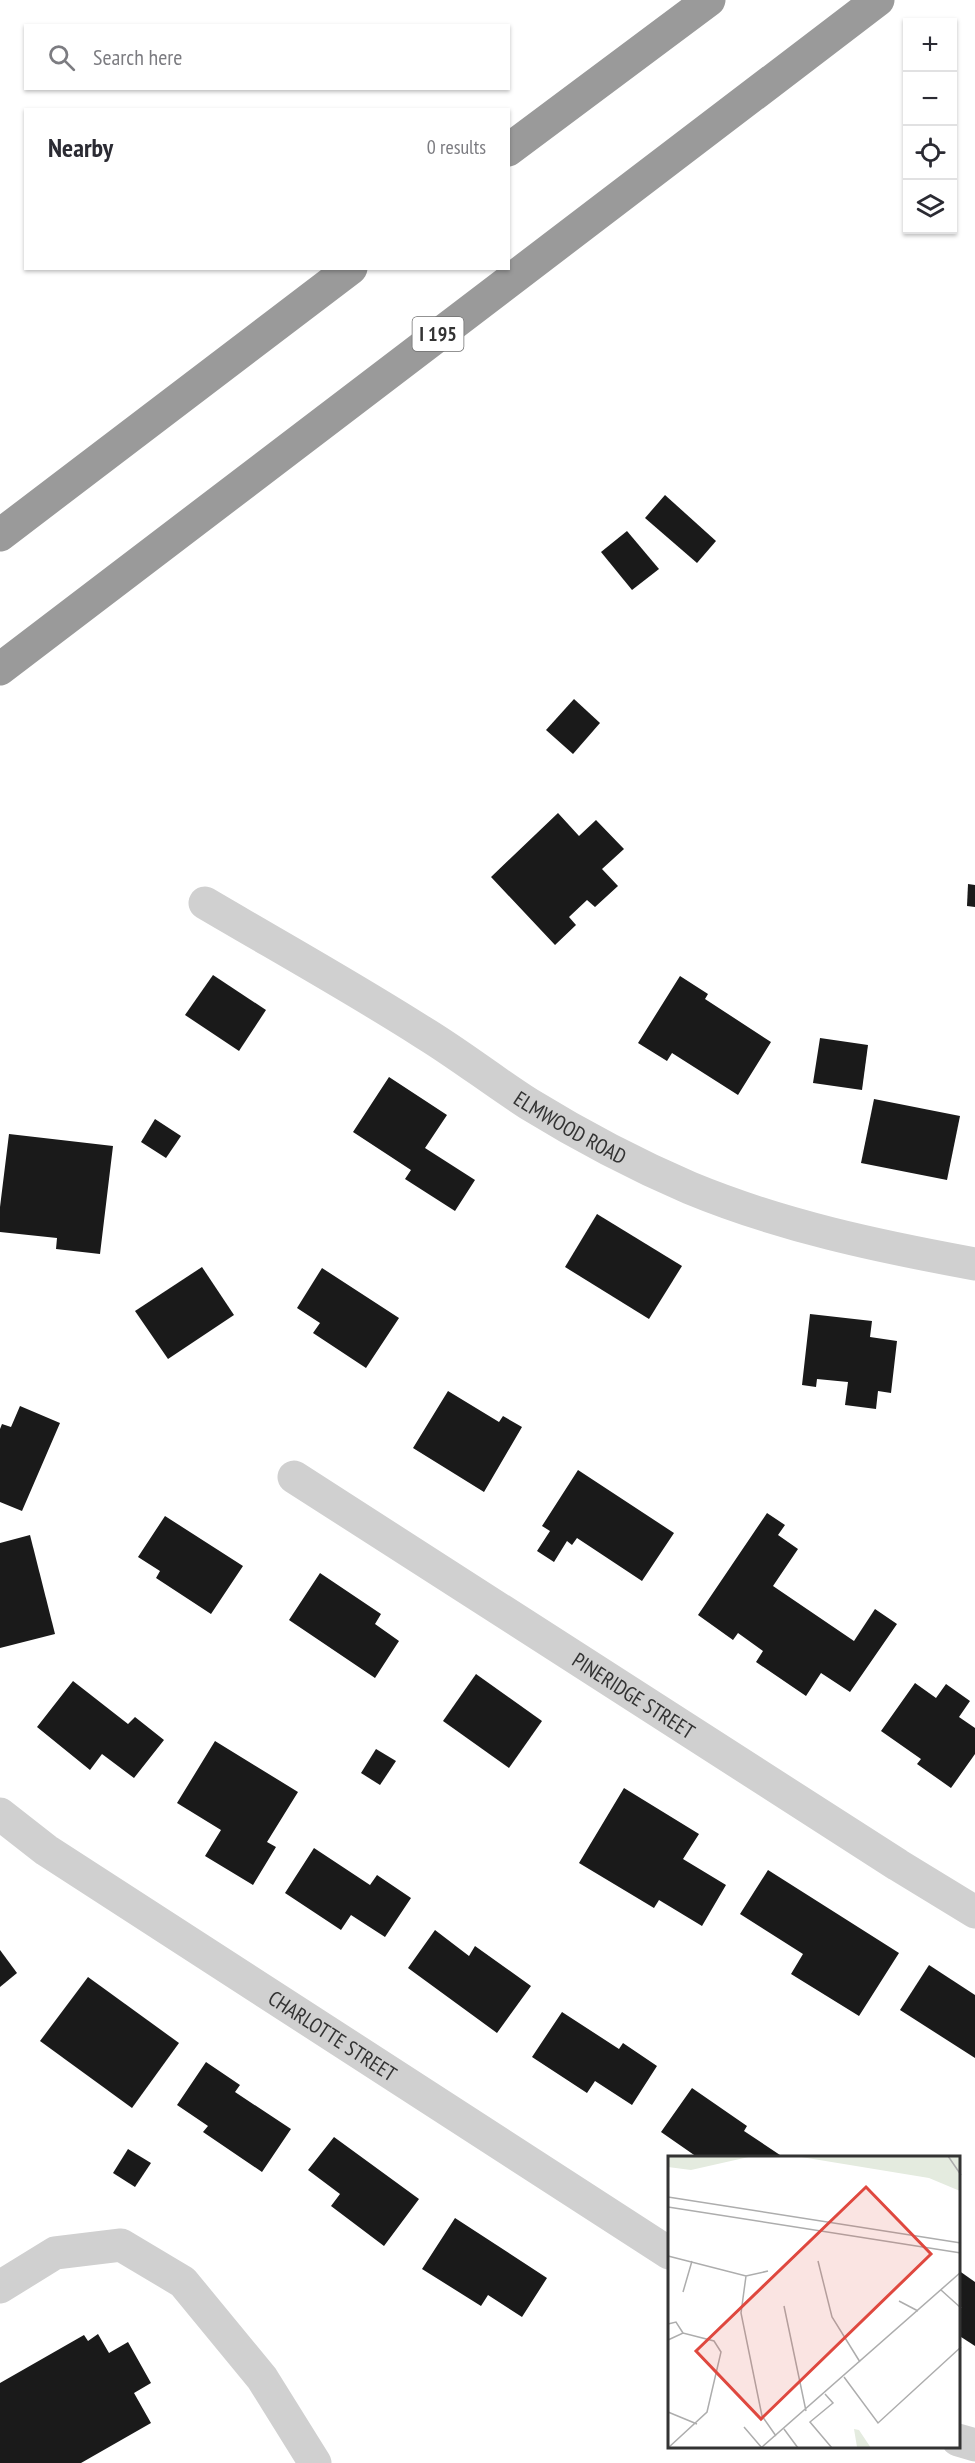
<!DOCTYPE html>
<html lang="en">
<head>
<meta charset="utf-8">
<style>
	:root { --surface:#fff; --page:#f7f7f7; --text:#2b2b33; --muted:#7c7c81; --line:#e1e1e2 }
	body { margin:0; font-family:"PT Sans Narrow",sans-serif; background:var(--page); color:var(--text) }
	.controls { position:absolute; right:18px; top:18px; display:grid; overflow:hidden; border-radius:0px; box-shadow:0 2px 4px #0004 }
	.controls button { width:54px; height:54px; display:grid; place-items:center; padding:0; border:0; border-bottom:2px solid var(--line); background:var(--surface); color:var(--text); font:30px sans-serif }
	.list { margin:0; padding:0; list-style:none }
	h2 { display:flex; justify-content:space-between; align-items:center; height:78px; margin:0; padding:0 24px; font-size:26px }
	h2 small { font-size:20px; font-weight:400; color:var(--muted) }
	.icon { flex:none; width:33px; height:33px; fill:none; stroke:currentColor; stroke-width:2; stroke-linecap:round; stroke-linejoin:round }
	.map { position:relative; flex:none; width:975px; height:2463px; overflow:hidden }
	.search { position:absolute; background:var(--surface); box-shadow:0 2px 4px #0004; left:24px; top:24px; width:486px; height:66px; display:flex; align-items:center; gap:15px; box-sizing:border-box; padding:0 21px; border-radius:0px; color:var(--muted); font-size:22px }
	.panel { position:absolute; background:var(--surface); box-shadow:0 2px 4px #0004; left:24px; top:108px; width:486px; height:162px; border-radius:0px }
	.map>svg:first-child { display:block }
	.building { fill:#1a1a1a }
	.lines { fill:none; stroke-linecap:round; stroke-linejoin:round }
	.minor { stroke:#d0d0d0; stroke-width:33 }
	.highway { stroke:#9a9a9a; stroke-width:33 }
	.labels { text-anchor:middle; dominant-baseline:central; stroke-width:6; stroke-linejoin:round; paint-order:stroke }
	.shield { fill:#fff; stroke:#707070; stroke-width:1.5 }
	.shield-label { font-size:20px; font-weight:bold; fill:#333 }
	.street-label { font-size:21px; fill:#333; stroke:#fff }
	.inset-road { fill:none; stroke:#adadad; stroke-width:1.5 }
	.view { fill:#df483f; fill-opacity:0.15; stroke:#df483f; stroke-width:3 }
	.inset-edge { fill:none; stroke:#333; stroke-width:3 }
</style>
</head>
<body>
<div class="map">
<svg width="975" height="2463" viewBox="0 0 975 2463">
	<rect width="100%" height="100%" fill="#fff"/>
	<!-- building -->
	<g class="building">
		<polygon points="665,495 716,541 697,563 645,518"/>
		<polygon points="627,531 659,569 632,590 601,552"/>
		<polygon points="574,699 600,723 573,754 546,730"/>
		<polygon points="558,813 579,836 596,820 624,849 602,869 618,886 595,907 587,900 569,917 576,925 555,945 491,877"/>
		<polygon points="968,884 975,885 975,907 967,906"/>
		<polygon points="213,975 266,1010 239,1051 185,1015"/>
		<polygon points="680,976 708,994 705,999 771,1042 738,1095 672,1053 667,1061 638,1043"/>
		<polygon points="820,1038 868,1045 862,1090 813,1083"/>
		<polygon points="389,1077 447,1115 425,1148 475,1180 455,1211 405,1179 411,1170 353,1132"/>
		<polygon points="874,1099 960,1116 947,1180 861,1163"/>
		<polygon points="155,1119 181,1136 166,1158 141,1142"/>
		<polygon points="9,1134 113,1146 100,1254 56,1249 57,1238 0,1232 0,1207"/>
		<polygon points="597,1214 682,1266 649,1319 565,1267"/>
		<polygon points="202,1267 234,1315 168,1359 135,1311"/>
		<polygon points="322,1268 399,1318 366,1368 313,1333 320,1323 297,1308"/>
		<polygon points="810,1314 872,1321 870,1337 897,1341 891,1393 878,1391 876,1409 845,1405 848,1382 817,1379 816,1387 802,1385"/>
		<polygon points="448,1391 499,1422 503,1416 522,1427 484,1492 413,1448"/>
		<polygon points="20,1406 60,1423 22,1511 0,1502 0,1429 2,1424 11,1427"/>
		<polygon points="578,1470 674,1533 642,1581 577,1538 572,1545 567,1541 554,1562 537,1551 550,1531 542,1526"/>
		<polygon points="767,1513 785,1525 778,1535 798,1549 773,1586 854,1641 875,1609 897,1624 850,1692 821,1673 806,1696 756,1662 763,1651 738,1633 733,1640 698,1615"/>
		<polygon points="165,1516 243,1566 211,1614 156,1578 160,1571 138,1557"/>
		<polygon points="30,1535 55,1634 0,1648 0,1543"/>
		<polygon points="320,1573 381,1614 375,1624 399,1641 375,1678 289,1620"/>
		<polygon points="476,1674 542,1721 509,1768 443,1721"/>
		<polygon points="73,1681 128,1724 135,1717 164,1740 134,1778 102,1754 90,1770 37,1727"/>
		<polygon points="915,1683 936,1698 946,1684 970,1701 959,1717 975,1728 975,1754 951,1788 917,1764 921,1759 881,1731"/>
		<polygon points="215,1741 298,1792 267,1842 276,1847 253,1885 205,1856 221,1830 177,1803"/>
		<polygon points="376,1749 396,1761 380,1785 361,1773"/>
		<polygon points="624,1788 699,1834 683,1859 726,1885 702,1926 659,1900 654,1908 579,1863"/>
		<polygon points="314,1848 370,1885 377,1875 411,1898 385,1937 351,1915 341,1930 285,1893"/>
		<polygon points="768,1870 899,1953 859,2016 791,1974 803,1954 740,1914"/>
		<polygon points="435,1930 469,1956 475,1946 531,1986 497,2033 408,1968"/>
		<polygon points="0,1950 17,1973 0,1987"/>
		<polygon points="929,1965 975,1995 975,2058 900,2010"/>
		<polygon points="88,1977 179,2043 132,2108 40,2041"/>
		<polygon points="562,2012 619,2049 623,2043 657,2066 632,2105 595,2081 587,2093 532,2057"/>
		<polygon points="206,2062 240,2085 235,2092 291,2129 262,2172 203,2132 208,2126 177,2105"/>
		<polygon points="692,2088 747,2126 744,2131 780,2155 779,2157 697,2157 661,2132"/>
		<polygon points="334,2137 419,2199 384,2246 331,2206 340,2194 308,2170"/>
		<polygon points="128,2149 151,2163 135,2187 113,2173"/>
		<polygon points="455,2218 547,2278 522,2317 488,2295 481,2306 422,2269"/>
		<polygon points="958,2270 975,2282 975,2346 958,2335"/>
		<polygon points="98,2334 109,2353 128,2342 151,2383 134,2393 151,2423 81,2463 0,2463 0,2383 84,2335 88,2341"/>
	</g>
	<g class="lines">
		<!-- minor -->
		<g class="minor">
			<path id="s1" d="M205,903C278,946 352,987 424,1033C460,1055 493,1081 529,1104C581,1136 634,1164 690,1188C782,1226 877,1246 975,1264"/>
			<path id="s2" d="M294,1477L898,1865L975,1912"/>
			<path id="s3" d="M0,1814L46,1850L669,2253"/>
			<polyline points="0,2287 55,2253 121,2245 183,2282 262,2378 315,2463"/>
			<polyline points="958,2440 975,2445"/>
		</g>
		<!-- highway -->
		<g class="highway">
			<polyline points="508,150 709,0"/>
			<polyline points="0,535 351,268"/>
			<polyline points="0,669 878,0"/>
		</g>
	</g>
	<g class="labels">
		<!-- shield labels -->
		<rect class="shield" x="412.5" y="317" width="51" height="34" rx="4.5"/>
		<g class="shield-label">
			<text x="438" y="334">I 195</text>
		</g>
		<!-- street labels -->
		<g class="street-label">
			<text stroke="none"><textPath href="#s1" startOffset="429">ELMWOOD ROAD</textPath></text>
			<text stroke="none"><textPath href="#s2" startOffset="404">PINERIDGE STREET</textPath></text>
			<text stroke="none"><textPath href="#s3" startOffset="400">CHARLOTTE STREET</textPath></text>
		</g>
	</g>
	<!-- overview -->
	<g transform="translate(668 2156)">
		<rect width="292" height="292" fill="#fff"/>
		<path d="M0,0H85L23,14L0,11ZM127,0H292V35L261,22ZM186,273L191,274L203,292L189,291Z" fill="#e4ebdf"/>
		<path class="inset-road" d="M280,0L293,19M0,41L293,87M0,51L293,97M0,100L78,120L100,115M150,105L164,161L192,206M78,120L73,157L94,260L108,280M273,134L293,152M15,136L24,105M231,145L250,155M116,150L138,255M0,168L8,166L15,177M0,184L15,177L46,185L53,196L39,256L0,292M176,221L210,267L293,191M157,238L165,247L142,266L164,292M0,256L29,268M76,271L94,292M116,273L130,292M93,292L293,116"/>
		<path class="view" d="M198,31L263,98L93,263L28,195Z"/>
		<rect width="292" height="292" class="inset-edge"/>
	</g>
</svg>
<div class="controls">
<button>+</button>
<button>−</button>
<button><svg class="icon" aria-label="locate" viewBox="0 0 24 24"><circle cx="12" cy="12" r="6"/><path d="M12 2v4M12 18v4M2 12h4M18 12h4"/></svg></button>
<button><svg class="icon" aria-label="layers" viewBox="0 0 24 24"><path d="M12 4l9 5-9 5-9-5zM3 14l9 5 9-5"/></svg></button>
</div>
<div class="search"><svg class="icon" aria-label="search" viewBox="0 0 24 24"><circle cx="10" cy="10" r="6"/><path d="M15 15l6 6"/></svg>Search here</div>
<section class="panel">
<h2>Nearby<small>0 results</small></h2>
<ul class="list">
</ul>
</section>
</div>
</body>
</html>
